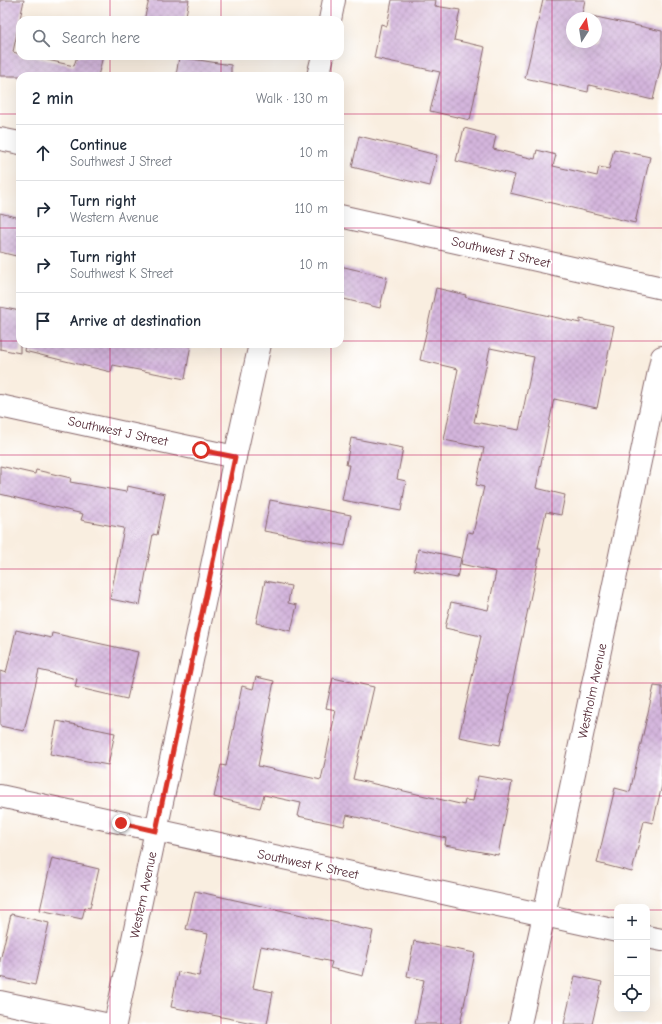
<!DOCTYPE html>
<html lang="en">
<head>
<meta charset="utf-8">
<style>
	:root { --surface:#fff; --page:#f2f2f3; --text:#1f2937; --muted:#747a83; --line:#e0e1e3 }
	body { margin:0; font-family:"Comic Neue",sans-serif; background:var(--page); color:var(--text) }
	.controls { position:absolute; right:12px; bottom:12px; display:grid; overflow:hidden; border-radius:8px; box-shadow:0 4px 16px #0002 }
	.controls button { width:36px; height:36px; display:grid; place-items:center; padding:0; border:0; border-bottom:1px solid var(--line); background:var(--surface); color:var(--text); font:20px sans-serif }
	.compass { position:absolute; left:566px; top:12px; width:36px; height:36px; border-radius:50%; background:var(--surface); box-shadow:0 4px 16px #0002; rotate:12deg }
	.stop { position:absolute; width:12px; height:12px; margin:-9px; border:3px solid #d93025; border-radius:50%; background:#fff }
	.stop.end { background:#d93025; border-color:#fff; box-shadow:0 1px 4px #0008 }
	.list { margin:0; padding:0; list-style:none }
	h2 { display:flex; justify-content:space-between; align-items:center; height:52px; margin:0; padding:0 16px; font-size:17px }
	h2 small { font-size:13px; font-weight:400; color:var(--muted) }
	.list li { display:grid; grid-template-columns:26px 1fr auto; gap:12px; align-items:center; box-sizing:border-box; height:56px; padding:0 16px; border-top:1px solid var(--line) }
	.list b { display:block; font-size:15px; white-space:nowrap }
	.list p { margin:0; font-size:13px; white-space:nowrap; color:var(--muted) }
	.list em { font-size:13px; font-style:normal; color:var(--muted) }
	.icon { flex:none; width:22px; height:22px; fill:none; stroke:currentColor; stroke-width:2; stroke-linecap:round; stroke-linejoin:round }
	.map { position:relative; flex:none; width:662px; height:1024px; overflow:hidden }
	.search { position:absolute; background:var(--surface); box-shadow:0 4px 16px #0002; left:16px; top:16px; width:328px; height:44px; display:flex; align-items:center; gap:10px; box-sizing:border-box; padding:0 14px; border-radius:12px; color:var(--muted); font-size:15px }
	.panel { position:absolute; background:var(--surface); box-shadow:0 4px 16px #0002; left:16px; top:72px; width:328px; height:276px; border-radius:12px }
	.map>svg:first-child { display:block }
	.building { fill:url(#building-cross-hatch); fill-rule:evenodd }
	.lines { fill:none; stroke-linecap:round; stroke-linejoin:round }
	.minor-casing { stroke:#87676a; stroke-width:24 }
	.minor { stroke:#fff; stroke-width:22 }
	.route { stroke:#d93025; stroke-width:5 }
	.grid { fill:none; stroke:#c2185b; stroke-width:1; stroke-opacity:0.55 }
	.labels { text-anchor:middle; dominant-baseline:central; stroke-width:3; stroke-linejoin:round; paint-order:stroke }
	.street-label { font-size:13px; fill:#4a1f2b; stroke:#fff }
</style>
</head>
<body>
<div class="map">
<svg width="662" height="1024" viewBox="0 0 662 1024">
	<defs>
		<pattern id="building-cross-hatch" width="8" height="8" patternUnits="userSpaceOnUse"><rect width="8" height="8" fill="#d4b6dd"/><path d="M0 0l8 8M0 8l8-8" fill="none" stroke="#b89cbe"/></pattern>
	</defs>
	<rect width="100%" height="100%" fill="#fff"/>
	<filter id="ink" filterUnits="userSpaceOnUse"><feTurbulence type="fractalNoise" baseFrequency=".025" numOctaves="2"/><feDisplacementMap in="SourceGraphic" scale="8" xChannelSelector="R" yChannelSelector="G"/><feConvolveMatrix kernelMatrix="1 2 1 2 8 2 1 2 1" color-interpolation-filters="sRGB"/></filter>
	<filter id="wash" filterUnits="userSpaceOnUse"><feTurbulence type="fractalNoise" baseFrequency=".012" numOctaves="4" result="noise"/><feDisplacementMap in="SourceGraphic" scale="16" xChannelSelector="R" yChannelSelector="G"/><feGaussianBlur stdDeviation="0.9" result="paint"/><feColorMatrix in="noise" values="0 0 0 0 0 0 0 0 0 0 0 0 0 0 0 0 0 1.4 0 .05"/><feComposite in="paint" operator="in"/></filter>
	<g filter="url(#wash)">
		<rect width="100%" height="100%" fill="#f9eee0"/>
		<g id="blocks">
			<!-- building -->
			<g class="building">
				<polygon points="0,0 24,0 13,52 20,54 20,56 30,56 74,66 77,56 103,56 98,76 0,76"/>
				<polygon points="149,0 189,0 185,20 144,20"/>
				<polygon points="392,0 436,0 435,6 460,10 454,40 485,47 470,120 430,111 440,72 374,58 381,24 387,26"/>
				<path d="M543,0H585L582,14L662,31V61L653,100L589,85L588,92L525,78ZM572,18H596V42H572Z"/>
				<polygon points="179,57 231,65 231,76 176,76"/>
				<polygon points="464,128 496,136 493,149 535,159 537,150 556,155 553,166 597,176 599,167 609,169 614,149 650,157 635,223 510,193 515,175 456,161"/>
				<polygon points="359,136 437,155 430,186 352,167"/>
				<polygon points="0,213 20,218 20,257 0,252"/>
				<polygon points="340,266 387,277 380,308 340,298"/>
				<path d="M436,288L466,295L465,297L580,323V319L614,326L597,408L554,399L536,488L565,495L561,515L546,512L538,548H541L518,656L500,745L459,737L481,636L445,628L451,602L488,610L496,572L461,564L468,532L473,533L484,487L476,485L484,448L444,440L458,369L420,360ZM490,348L534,357L519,430L474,422Z"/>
				<polygon points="0,307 20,311 20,353 0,349"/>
				<polygon points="25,344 191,344 185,379 113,365 111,372 24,351"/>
				<polygon points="351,438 403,448 397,479 406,481 401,511 342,500 349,465 346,465"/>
				<polygon points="0,466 35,474 36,470 71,478 70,482 126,492 127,486 165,494 157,535 153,534 140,605 110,599 124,528 81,520 83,514 0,494"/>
				<polygon points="270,500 351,515 345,546 264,531"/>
				<polygon points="418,549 461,558 457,578 414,570"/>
				<polygon points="265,581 291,586 288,603 297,605 291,631 256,623"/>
				<polygon points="16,630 51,638 52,633 138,652 127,699 75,687 77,679 39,670 24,731 0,726 0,671 6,673"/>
				<polygon points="256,677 274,681 258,766 321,780 336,710 326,708 333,678 374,687 353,779 464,805 465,800 473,801 478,776 512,782 498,855 445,845 446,838 347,815 344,826 298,816 301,803 264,795 260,808 214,797 221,765 226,766 242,686 253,689"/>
				<polygon points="654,686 662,687 662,785 653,823 644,821 632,872 597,863 615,788 630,792"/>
				<polygon points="57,721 115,733 108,765 50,754"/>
				<polygon points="52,858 99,869 90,908 85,907 82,919 40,910"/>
				<polygon points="195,891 373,931 363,976 330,968 332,962 261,946 253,988 273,992 267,1024 258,1024 171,1007 178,972 199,976 208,934 186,929"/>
				<polygon points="11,914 49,923 35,985 0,977 0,961"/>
				<polygon points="414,941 475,953 460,1024 415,1024 424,980 407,976"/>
				<polygon points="575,976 602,982 592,1024 564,1024"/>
			</g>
		</g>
	</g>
	<g filter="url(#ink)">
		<use href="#blocks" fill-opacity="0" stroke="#87676a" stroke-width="1"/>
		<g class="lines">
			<defs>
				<g id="minor">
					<polyline points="330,20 334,0"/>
					<polyline points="318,76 323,56"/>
					<polyline points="0,139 20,143"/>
					<polyline points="340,216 662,288"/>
					<polyline points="0,406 235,457"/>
					<polyline points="0,796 617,931"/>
					<polyline points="647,937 662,940"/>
					<polyline points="0,1002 105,1024"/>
					<polyline points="115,1024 235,457 260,344"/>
					<polyline points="520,1024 544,915 662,357"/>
				</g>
			</defs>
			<!-- minor casing -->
			<use href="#minor" class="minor-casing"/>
			<!-- minor -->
			<use href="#minor" class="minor"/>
		</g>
	</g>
	<g class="lines" filter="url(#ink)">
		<!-- route -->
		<polyline class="route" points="121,823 156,831 235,457 201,450"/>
	</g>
	<!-- grid -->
	<path class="grid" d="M110,0V20M221,0V20M331,0V20M441,0V1024M552,0V1024M110,56V76M221,56V76M331,56V76M0,114H20M340,114H662M0,228H20M340,228H662M0,341H20M340,341H662M110,344V1024M221,344V1024M331,344V1024M0,455H662M0,569H662M0,683H662M0,796H662M0,910H617M647,910H662"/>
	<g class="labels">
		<!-- street labels -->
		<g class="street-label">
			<text transform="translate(501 252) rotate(13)">Southwest I Street</text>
			<text transform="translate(118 431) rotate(12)">Southwest J Street</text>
			<text transform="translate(592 691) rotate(-78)">Westholm Avenue</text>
			<text transform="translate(308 864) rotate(12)">Southwest K Street</text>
			<text transform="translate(143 895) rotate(-78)">Western Avenue</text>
		</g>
	</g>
</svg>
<div class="controls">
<button>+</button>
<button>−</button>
<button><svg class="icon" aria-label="locate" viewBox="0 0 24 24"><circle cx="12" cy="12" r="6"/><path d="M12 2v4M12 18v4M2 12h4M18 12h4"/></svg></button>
</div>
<svg class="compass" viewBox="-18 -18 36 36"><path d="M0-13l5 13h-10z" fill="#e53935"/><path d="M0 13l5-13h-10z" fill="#747a83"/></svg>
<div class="stop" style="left:201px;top:450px"></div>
<div class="stop end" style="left:121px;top:823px"></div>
<div class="search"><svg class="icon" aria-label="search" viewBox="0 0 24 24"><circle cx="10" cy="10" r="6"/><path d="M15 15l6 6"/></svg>Search here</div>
<section class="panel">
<h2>2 min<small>Walk · 130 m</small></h2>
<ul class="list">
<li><svg class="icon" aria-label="ahead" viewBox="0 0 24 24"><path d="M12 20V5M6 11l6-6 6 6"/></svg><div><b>Continue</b><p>Southwest J Street</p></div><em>10 m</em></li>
<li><svg class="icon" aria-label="right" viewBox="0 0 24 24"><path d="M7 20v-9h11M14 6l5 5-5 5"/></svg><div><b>Turn right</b><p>Western Avenue</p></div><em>110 m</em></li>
<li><svg class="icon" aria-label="right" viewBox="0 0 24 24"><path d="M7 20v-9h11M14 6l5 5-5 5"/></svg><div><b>Turn right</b><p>Southwest K Street</p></div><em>10 m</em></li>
<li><svg class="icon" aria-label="arrive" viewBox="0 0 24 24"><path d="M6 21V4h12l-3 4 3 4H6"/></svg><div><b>Arrive at destination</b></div></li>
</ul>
</section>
</div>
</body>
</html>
